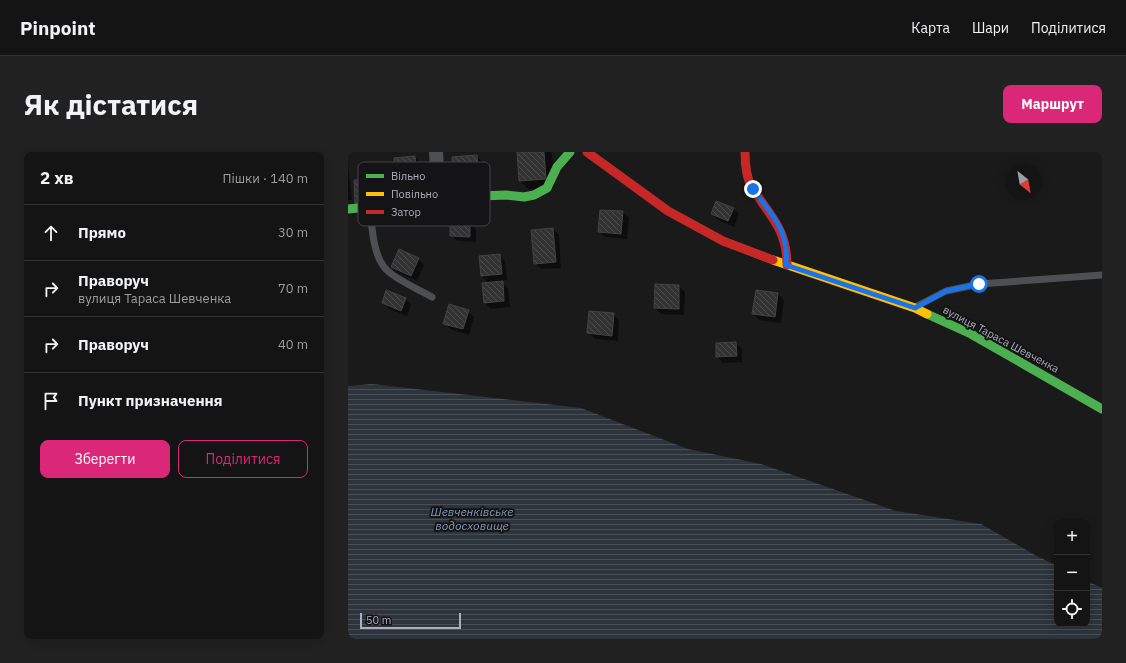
<!DOCTYPE html>
<html lang="uk">
<head>
<meta charset="utf-8">
<style>
	:root { --surface:#141414; --page:#212122; --text:#f1f3f6; --muted:#9d9ea0; --line:#333334; --accent:#db2777 }
	body { margin:0; font-family:"IBM Plex Sans",sans-serif; background:var(--page); color:var(--text) }
	.controls { position:absolute; right:12px; bottom:12px; display:grid; overflow:hidden; border-radius:8px; box-shadow:0 2px 10px #0003 }
	.controls button { width:36px; height:36px; display:grid; place-items:center; padding:0; border:0; border-bottom:1px solid var(--line); background:var(--surface); color:var(--text); font:20px sans-serif }
	.compass { position:absolute; left:658px; top:12px; width:36px; height:36px; border-radius:50%; background:var(--surface); box-shadow:0 2px 10px #0003; rotate:149deg }
	.scale { position:absolute; left:12px; bottom:10px; width:101px; box-sizing:border-box; padding-left:4px; border:2px solid #abafbb; border-top:0; font-size:11px; line-height:14px; white-space:nowrap; color:#abafbb; -webkit-text-stroke:3px #141416; paint-order:stroke }
	.stop { position:absolute; width:12px; height:12px; margin:-9px; border:3px solid #1a73e8; border-radius:50%; background:#fff }
	.stop.end { background:#1a73e8; border-color:#fff; box-shadow:0 1px 4px #0008 }
	.list { margin:0; padding:0; list-style:none }
	h2 { display:flex; justify-content:space-between; align-items:center; height:52px; margin:0; padding:0 16px; font-size:17px }
	h2 small { font-size:13px; font-weight:400; color:var(--muted) }
	.list li { display:grid; grid-template-columns:26px 1fr auto; gap:12px; align-items:center; box-sizing:border-box; height:56px; padding:0 16px; border-top:1px solid var(--line) }
	.list b { display:block; font-size:15px; white-space:nowrap }
	.list p { margin:0; font-size:13px; white-space:nowrap; color:var(--muted) }
	.list em { font-size:13px; font-style:normal; color:var(--muted) }
	.actions { display:flex; gap:8px; padding:12px 16px }
	.actions a { flex:1; padding:9px 0; border:1px solid var(--accent); border-radius:8px; text-align:center; font-size:14px; color:var(--accent) }
	.actions .main { background:var(--accent); color:#fff }
	.icon { flex:none; width:22px; height:22px; fill:none; stroke:currentColor; stroke-width:2; stroke-linecap:round; stroke-linejoin:round }
	.map { position:relative; flex:none; width:754px; height:487px; overflow:hidden; border-radius:8px }
	header { display:flex; align-items:center; gap:24px; box-sizing:border-box; height:56px; padding:0 20px; background:var(--surface); border-bottom:1px solid var(--line) }
	header strong { font-size:19px }
	nav { display:flex; gap:22px; margin-inline-start:auto; font-size:14px }
	.intro { display:flex; align-items:center; justify-content:space-between; box-sizing:border-box; height:96px; padding:0 24px }
	h1 { margin:0; font-size:28px }
	.button { padding:10px 18px; border-radius:8px; background:var(--accent); color:#fff; font-size:14px; font-weight:700 }
	main { display:flex; gap:24px; padding:0 24px }
	aside { flex:1; background:var(--surface); border-radius:8px; box-shadow:0 2px 10px #0003 }
	.map>svg:first-child { display:block }
	.water { fill:url(#water-rules) }
	.shadow { fill:#0007 }
	.building { fill:url(#building-back-hatch); stroke:#424346 }
	.lines { fill:none; stroke-linecap:round; stroke-linejoin:round }
	.lane { stroke:#4e4f53; stroke-width:7 }
	.street { stroke:#4e4f53; stroke-width:14 }
	.fast { stroke:#4caf50; stroke-width:9 }
	.slow { stroke:#ffc107; stroke-width:9 }
	.jam { stroke:#c62828; stroke-width:9 }
	.route { stroke:#1a73e8; stroke-width:5 }
	.labels { text-anchor:middle; dominant-baseline:central; stroke-width:4; stroke-linejoin:round; paint-order:stroke }
	.street-label { font-size:11px; fill:#abafbb; stroke:#141416 }
	.water-label { font-size:12px; font-style:italic; fill:#839bb5; stroke:#141416 }
	.key { fill:#141416; stroke:#414248; stroke-width:1 }
	.key-label { font-size:11px; fill:#abafbb }
</style>
</head>
<body>
<header>
<strong>Pinpoint</strong>
<nav><a>Карта</a><a>Шари</a><a>Поділитися</a></nav>
</header>
<div class="intro"><h1>Як дістатися</h1><a class="button">Маршрут</a></div>
<main>
<aside>
<h2>2 хв<small>Пішки · 140 m</small></h2>
<ul class="list">
<li><svg class="icon" aria-label="ahead" viewBox="0 0 24 24"><path d="M12 20V5M6 11l6-6 6 6"/></svg><div><b>Прямо</b></div><em>30 m</em></li>
<li><svg class="icon" aria-label="right" viewBox="0 0 24 24"><path d="M7 20v-9h11M14 6l5 5-5 5"/></svg><div><b>Праворуч</b><p>вулиця Тараса Шевченка</p></div><em>70 m</em></li>
<li><svg class="icon" aria-label="right" viewBox="0 0 24 24"><path d="M7 20v-9h11M14 6l5 5-5 5"/></svg><div><b>Праворуч</b></div><em>40 m</em></li>
<li><svg class="icon" aria-label="arrive" viewBox="0 0 24 24"><path d="M6 21V4h12l-3 4 3 4H6"/></svg><div><b>Пункт призначення</b></div></li>
</ul>
<div class="actions"><a class="main">Зберегти</a><a>Поділитися</a></div>
</aside>
<div class="map">
<svg width="754" height="487" viewBox="0 0 754 487">
	<defs>
		<pattern id="water-rules" width="6" height="5" patternUnits="userSpaceOnUse"><rect width="6" height="5" fill="#2d343c"/><path d="M0 2.5h6" fill="none" stroke="#494f56"/></pattern>
		<pattern id="building-back-hatch" width="6" height="6" patternUnits="userSpaceOnUse"><rect width="6" height="6" fill="#323232"/><path d="M-1 5l2 2M0 0l6 6M5-1l2 2" fill="none" stroke="#4d4d4e"/></pattern>
	</defs>
	<rect width="100%" height="100%" fill="#1a1a1a"/>
	<!-- water -->
	<polygon class="water" points="24,232 233,256 340,297 413,312 548,359 633,372 687,403 709,414 709,472 739,472 739,429 754,436 754,487 0,487 0,234"/>
	<!-- shadow -->
	<g class="shadow">
		<polygon points="170,0 202,0 204,2 207,36 181,38 172,29"/>
		<polygon points="129,4 138,13 140,47 105,6"/>
		<polygon points="67,5 73,11 74,29 55,31 49,25"/>
		<polygon points="0,12 4,48 0,48"/>
		<polygon points="385,56 391,62 386,75 370,68 364,62"/>
		<polygon points="275,60 281,66 279,87 257,85 251,79"/>
		<polygon points="122,71 128,77 128,90 109,89 103,83"/>
		<polygon points="205,77 211,83 213,116 193,117 187,111"/>
		<polygon points="151,103 157,109 159,128 152,129 160,136 162,155 143,157 137,151 141,131 134,124"/>
		<polygon points="70,107 76,113 69,129 50,121 44,115"/>
		<polygon points="308,133 331,134 337,140 336,163 313,162 307,156"/>
		<polygon points="430,142 436,148 433,171 411,168 405,162"/>
		<polygon points="57,146 63,152 59,164 41,157 35,151"/>
		<polygon points="120,159 126,165 121,183 102,177 96,171"/>
		<polygon points="265,162 271,168 270,189 247,187 241,181"/>
		<polygon points="388,191 394,197 394,210 375,211 369,205"/>
	</g>
	<!-- building -->
	<g class="building">
		<polygon points="169,0 196,0 198,27 171,29"/>
		<polygon points="129,3 132,38 106,40 104,5"/>
		<polygon points="67,4 69,24 48,26 46,6"/>
		<polygon points="37,27 38,51 7,52 6,28"/>
		<polygon points="368,49 386,56 380,69 363,62"/>
		<polygon points="252,58 275,59 273,82 250,80"/>
		<polygon points="102,69 122,70 122,85 102,84"/>
		<polygon points="205,76 208,110 186,112 183,78"/>
		<polygon points="51,97 71,106 63,124 43,115"/>
		<polygon points="152,102 154,122 133,124 131,104"/>
		<polygon points="155,129 156,149 136,151 134,131"/>
		<polygon points="307,132 331,133 331,157 306,156"/>
		<polygon points="38,138 58,146 53,159 34,151"/>
		<polygon points="408,138 430,141 427,165 404,162"/>
		<polygon points="101,152 121,158 115,177 95,172"/>
		<polygon points="241,159 266,161 264,184 239,181"/>
		<polygon points="388,190 389,204 368,205 368,191"/>
	</g>
	<g class="lines">
		<!-- lane -->
		<g class="lane">
			<path d="M22,57C24,75 25,108 41,120C51,129 72,138 84,145"/>
			<polyline points="569,154 598,139 631,132 754,123"/>
		</g>
		<!-- street -->
		<polyline class="street" points="88,0 91,49"/>
		<!-- fast -->
		<g class="fast">
			<polyline points="0,57 133,44 158,43 176,45 186,43 199,36 209,15 222,0"/>
			<polyline points="579,162 623,182 754,257"/>
		</g>
		<!-- slow -->
		<polyline class="slow" points="425,108 567,156 579,162"/>
		<!-- jam -->
		<g class="jam">
			<polyline points="239,0 320,59 375,89 425,108"/>
			<path d="M397,0C397,12 398,25 404,36C407,41 410,44 413,49C429,71 439,85 439,113"/>
		</g>
	</g>
	<g class="lines">
		<!-- route -->
		<path class="route" d="M405,37C424,64 441,77 438,113L567,156L598,139L631,132"/>
	</g>
	<g class="labels">
		<!-- street labels -->
		<g class="street-label">
			<text transform="translate(653 187) rotate(28)">вулиця Тараса Шевченка</text>
		</g>
		<!-- water labels -->
		<g class="water-label">
			<text x="124" y="359">Шевченківське<tspan x="124" dy="14">водосховище</tspan></text>
		</g>
	</g>
	<!-- legend -->
	<rect x="10" y="10" width="132" height="64" rx="6" class="key"/>
	<rect x="18" y="22" width="18" height="4" fill="#4caf50"/>
	<rect x="18" y="40" width="18" height="4" fill="#ffc107"/>
	<rect x="18" y="58" width="18" height="4" fill="#c62828"/>
	<g class="key-label">
		<text x="43" y="28">Вільно</text>
		<text x="43" y="46">Повільно</text>
		<text x="43" y="64">Затор</text>
	</g>
</svg>
<div class="controls">
<button>+</button>
<button>−</button>
<button><svg class="icon" aria-label="locate" viewBox="0 0 24 24"><circle cx="12" cy="12" r="6"/><path d="M12 2v4M12 18v4M2 12h4M18 12h4"/></svg></button>
</div>
<svg class="compass" viewBox="-18 -18 36 36"><path d="M0-13l5 13h-10z" fill="#e53935"/><path d="M0 13l5-13h-10z" fill="#9d9ea0"/></svg>
<div class="scale">50 m</div>
<div class="stop" style="left:631px;top:132px"></div>
<div class="stop end" style="left:405px;top:37px"></div>
</div>
</main>
</body>
</html>
